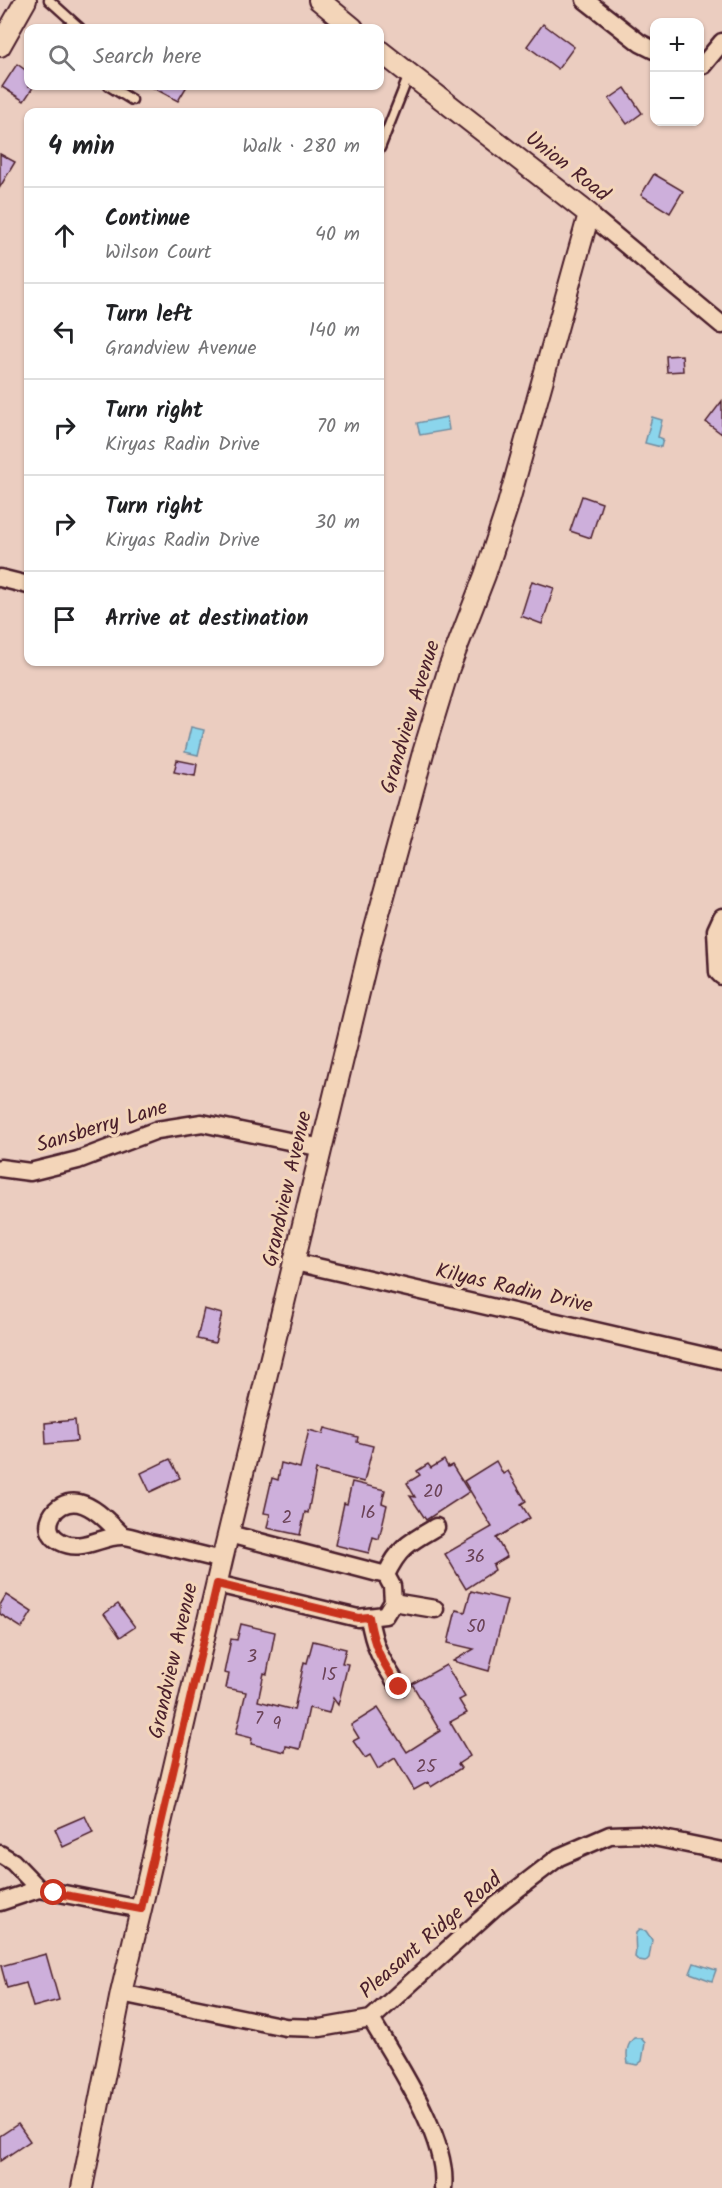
<!DOCTYPE html>
<html lang="en">
<head>
<meta charset="utf-8">
<style>
	:root { --surface:#fff; --page:#f2f2f2; --text:#202124; --muted:#757577; --line:#e0e0e0 }
	body { margin:0; font-family:Kalam,sans-serif; background:var(--page); color:var(--text) }
	.controls { position:absolute; right:18px; top:18px; display:grid; overflow:hidden; border-radius:12px; box-shadow:0 2px 4px #0004 }
	.controls button { width:54px; height:54px; display:grid; place-items:center; padding:0; border:0; border-bottom:2px solid var(--line); background:var(--surface); color:var(--text); font:30px sans-serif }
	.stop { position:absolute; width:18px; height:18px; margin:-14px; border:4px solid #c8321e; border-radius:50%; background:#fff }
	.stop.end { background:#c8321e; border-color:#fff; box-shadow:0 2px 6px #0008 }
	.list { margin:0; padding:0; list-style:none }
	h2 { display:flex; justify-content:space-between; align-items:center; height:78px; margin:0; padding:0 24px; font-size:26px }
	h2 small { font-size:20px; font-weight:400; color:var(--muted) }
	.list li { display:grid; grid-template-columns:39px 1fr auto; gap:18px; align-items:center; box-sizing:border-box; height:96px; padding:0 24px; border-top:2px solid var(--line) }
	.list b { display:block; font-size:22px; white-space:nowrap }
	.list p { margin:0; font-size:20px; white-space:nowrap; color:var(--muted) }
	.list em { font-size:20px; font-style:normal; color:var(--muted) }
	.icon { flex:none; width:33px; height:33px; fill:none; stroke:currentColor; stroke-width:2; stroke-linecap:round; stroke-linejoin:round }
	.map { position:relative; flex:none; width:722px; height:2188px; overflow:hidden }
	.search { position:absolute; background:var(--surface); box-shadow:0 2px 4px #0004; left:24px; top:24px; width:360px; height:66px; display:flex; align-items:center; gap:15px; box-sizing:border-box; padding:0 21px; border-radius:12px; color:var(--muted); font-size:22px }
	.panel { position:absolute; background:var(--surface); box-shadow:0 2px 4px #0004; left:24px; top:108px; width:360px; height:558px; border-radius:12px }
	.map>svg:first-child { display:block }
	.water { fill:#8bd5ec; stroke:#718c9f; stroke-width:1.5 }
	.building { fill:#cdafdb; stroke:#4a1f2b; stroke-width:1.5 }
	.lines { fill:none; stroke-linecap:round; stroke-linejoin:round }
	.service-casing { stroke:#4a1f2b; stroke-width:13 }
	.minor-casing { stroke:#4a1f2b; stroke-width:21 }
	.tertiary-casing { stroke:#4a1f2b; stroke-width:24 }
	.service { stroke:#f3d5b9; stroke-width:8 }
	.minor { stroke:#f3d5b9; stroke-width:16 }
	.tertiary { stroke:#f3d5b9; stroke-width:20 }
	.route { stroke:#c8321e; stroke-width:8 }
	.labels { text-anchor:middle; dominant-baseline:central; stroke-width:6; stroke-linejoin:round; paint-order:stroke }
	.number-label { font-size:18px; fill:#6b4357 }
	.street-label { font-size:21px; fill:#4a1f2b; stroke:#f3d5b9 }
</style>
</head>
<body>
<div class="map">
<svg width="722" height="2188" viewBox="0 0 722 2188">
	<rect width="100%" height="100%" fill="#ebcdc0"/>
	<filter id="ink" filterUnits="userSpaceOnUse"><feTurbulence type="fractalNoise" baseFrequency=".0167" numOctaves="2"/><feDisplacementMap in="SourceGraphic" scale="12" xChannelSelector="R" yChannelSelector="G"/><feConvolveMatrix kernelMatrix="1 2 1 2 8 2 1 2 1" color-interpolation-filters="sRGB"/></filter>
	<g filter="url(#ink)">
		<!-- water -->
		<g class="water">
			<polygon points="447,417 449,430 420,435 417,423"/>
			<polygon points="652,417 662,420 658,437 663,439 661,447 645,443"/>
			<polygon points="191,727 204,730 198,755 185,752"/>
			<path d="M639,1930L646,1931L652,1940L649,1958L645,1962L639,1961L635,1957C637,1948 634,1941 636,1933Z"/>
			<polygon points="694,1963 716,1970 712,1981 690,1973"/>
			<path d="M634,2038H641L645,2043L642,2061L637,2065L628,2063C626,2054 627,2044 634,2038Z"/>
		</g>
		<!-- building -->
		<g class="building">
			<polygon points="543,24 574,47 558,69 527,46"/>
			<polygon points="17,64 28,72 28,86 34,86 24,101 2,87"/>
			<polygon points="150,86 187,86 178,101"/>
			<polygon points="625,88 642,113 627,124 609,99"/>
			<polygon points="0,154 15,162 0,187"/>
			<polygon points="654,174 683,191 670,213 641,195"/>
			<polygon points="682,355 683,371 667,372 666,356"/>
			<polygon points="722,401 722,434 706,422"/>
			<polygon points="582,496 602,503 591,538 570,531"/>
			<polygon points="532,581 554,588 542,624 521,616"/>
			<polygon points="177,760 197,764 195,776 174,772"/>
			<polygon points="204,1309 222,1314 215,1343 197,1339"/>
			<polygon points="75,1420 77,1441 46,1444 45,1423"/>
			<polygon points="325,1428 358,1437 357,1442 373,1446 364,1482 316,1470 308,1513 305,1512 300,1535 267,1528 270,1514 264,1513 272,1478 278,1480 281,1463 300,1468 309,1430 323,1434"/>
			<polygon points="170,1459 180,1478 150,1492 141,1473"/>
			<polygon points="444,1460 448,1467 452,1465 469,1492 426,1520 410,1496 415,1497 407,1483 420,1475 417,1471 428,1464 431,1468"/>
			<polygon points="496,1461 503,1474 508,1471 526,1501 521,1504 530,1518 496,1538 507,1557 493,1565 495,1570 466,1589 445,1554 492,1527 464,1481"/>
			<polygon points="352,1482 385,1490 382,1503 387,1505 379,1539 373,1537 369,1553 335,1545 344,1503 347,1504"/>
			<polygon points="471,1591 507,1600 489,1671 453,1661 474,1649 448,1643 456,1610 465,1612"/>
			<polygon points="6,1595 32,1612 22,1628 0,1614 0,1605"/>
			<polygon points="118,1604 135,1627 120,1637 104,1614"/>
			<polygon points="241,1624 275,1632 267,1674 264,1673 258,1701 294,1710 304,1662 307,1663 313,1641 346,1649 342,1663 348,1664 338,1705 333,1698 329,1713 309,1708 300,1749 286,1746 285,1752 251,1744 252,1738 236,1734 246,1692 226,1688 229,1674 224,1673 231,1639 237,1640"/>
			<polygon points="446,1665 465,1697 459,1700 467,1713 450,1722 470,1756 458,1764 461,1768 431,1787 428,1782 414,1790 395,1758 378,1769 370,1755 365,1758 353,1741 359,1738 351,1725 378,1708 407,1752 440,1731 412,1684"/>
			<polygon points="85,1816 93,1833 63,1847 55,1829"/>
			<polygon points="46,1954 59,2000 33,2007 26,1983 7,1988 1,1966"/>
			<polygon points="18,2124 30,2141 0,2161 0,2136"/>
		</g>
		<g class="lines">
			<defs>
				<g id="service">
					<polyline points="49,0 80,28"/>
					<polyline points="109,86 132,100"/>
					<polyline points="380,148 409,75"/>
				</g>
				<g id="minor">
					<polyline points="585,0 640,43 654,50"/>
					<polyline points="700,65 703,65 722,42"/>
					<polyline points="589,214 722,325"/>
					<polyline points="0,578 28,585"/>
					<polyline points="722,917 716,930 718,972 722,976"/>
					<polyline points="0,1168 30,1172 78,1160 157,1130 202,1123 322,1148"/>
					<polyline points="295,1262 722,1360"/>
					<path d="M123,1536C110,1524 96,1507 79,1503C53,1498 37,1531 61,1542C82,1553 102,1535 123,1536C132,1536 142,1541 150,1543C174,1548 198,1554 222,1560"/>
					<path d="M386,1575C399,1547 410,1542 436,1527"/>
					<polyline points="217,1584 358,1618 385,1615 393,1602 392,1586 386,1575 229,1534"/>
					<polyline points="393,1602 435,1609"/>
					<path d="M369,1617C374,1648 381,1660 399,1687"/>
					<polyline points="0,1854 13,1862 39,1889 141,1909"/>
					<polyline points="0,1902 39,1889"/>
					<polyline points="121,1993 285,2027 320,2028 371,2019 498,1904 559,1857 610,1835 639,1834 722,1851"/>
					<path d="M371,2019C396,2062 449,2139 443,2188"/>
				</g>
				<g id="tertiary">
					<polyline points="319,0 353,28"/>
					<polyline points="0,46 26,0"/>
					<polyline points="82,2188 121,1993 141,1909 222,1560 371,943 423,753 449,668 485,575 507,508 589,214 380,51"/>
				</g>
			</defs>
			<!-- service casing -->
			<use href="#service" class="service-casing"/>
			<!-- minor casing -->
			<use href="#minor" class="minor-casing"/>
			<!-- tertiary casing -->
			<use href="#tertiary" class="tertiary-casing"/>
			<!-- service -->
			<use href="#service" class="service"/>
			<!-- minor -->
			<use href="#minor" class="minor"/>
			<!-- tertiary -->
			<use href="#tertiary" class="tertiary"/>
		</g>
	</g>
	<g class="lines" filter="url(#ink)">
		<!-- route -->
		<path class="route" d="M54,1893L141,1909L217,1584L358,1618L369,1617C374,1648 381,1660 399,1687"/>
	</g>
	<g class="labels">
		<!-- number labels -->
		<g class="number-label">
			<text x="433" y="1492">20</text>
			<text x="368" y="1513">16</text>
			<text x="287" y="1518">2</text>
			<text x="475" y="1557">36</text>
			<text x="476" y="1627">50</text>
			<text x="252" y="1657">3</text>
			<text x="329" y="1675">15</text>
			<text x="259" y="1719">7</text>
			<text x="277" y="1724">9</text>
			<text x="426" y="1767">25</text>
		</g>
		<!-- street labels -->
		<g class="street-label">
			<text transform="translate(567 167) rotate(38)">Union Road</text>
			<text transform="translate(411 717) rotate(-73)">Grandview Avenue</text>
			<text transform="translate(102 1127) rotate(-17)">Sansberry Lane</text>
			<text transform="translate(288 1189) rotate(-77)">Grandview Avenue</text>
			<text transform="translate(514 1289) rotate(13)">Kilyas Radin Drive</text>
			<text transform="translate(174 1661) rotate(-77)">Grandview Avenue</text>
			<text transform="translate(431 1936) rotate(-41)">Pleasant Ridge Road</text>
		</g>
	</g>
</svg>
<div class="controls">
<button>+</button>
<button>−</button>
</div>
<div class="stop" style="left:54px;top:1893px"></div>
<div class="stop end" style="left:399px;top:1687px"></div>
<div class="search"><svg class="icon" aria-label="search" viewBox="0 0 24 24"><circle cx="10" cy="10" r="6"/><path d="M15 15l6 6"/></svg>Search here</div>
<section class="panel">
<h2>4 min<small>Walk · 280 m</small></h2>
<ul class="list">
<li><svg class="icon" aria-label="ahead" viewBox="0 0 24 24"><path d="M12 20V5M6 11l6-6 6 6"/></svg><div><b>Continue</b><p>Wilson Court</p></div><em>40 m</em></li>
<li><svg class="icon" aria-label="left" viewBox="0 0 24 24"><path d="M17 20v-9H6M10 6l-5 5 5 5"/></svg><div><b>Turn left</b><p>Grandview Avenue</p></div><em>140 m</em></li>
<li><svg class="icon" aria-label="right" viewBox="0 0 24 24"><path d="M7 20v-9h11M14 6l5 5-5 5"/></svg><div><b>Turn right</b><p>Kiryas Radin Drive</p></div><em>70 m</em></li>
<li><svg class="icon" aria-label="right" viewBox="0 0 24 24"><path d="M7 20v-9h11M14 6l5 5-5 5"/></svg><div><b>Turn right</b><p>Kiryas Radin Drive</p></div><em>30 m</em></li>
<li><svg class="icon" aria-label="arrive" viewBox="0 0 24 24"><path d="M6 21V4h12l-3 4 3 4H6"/></svg><div><b>Arrive at destination</b></div></li>
</ul>
</section>
</div>
</body>
</html>
